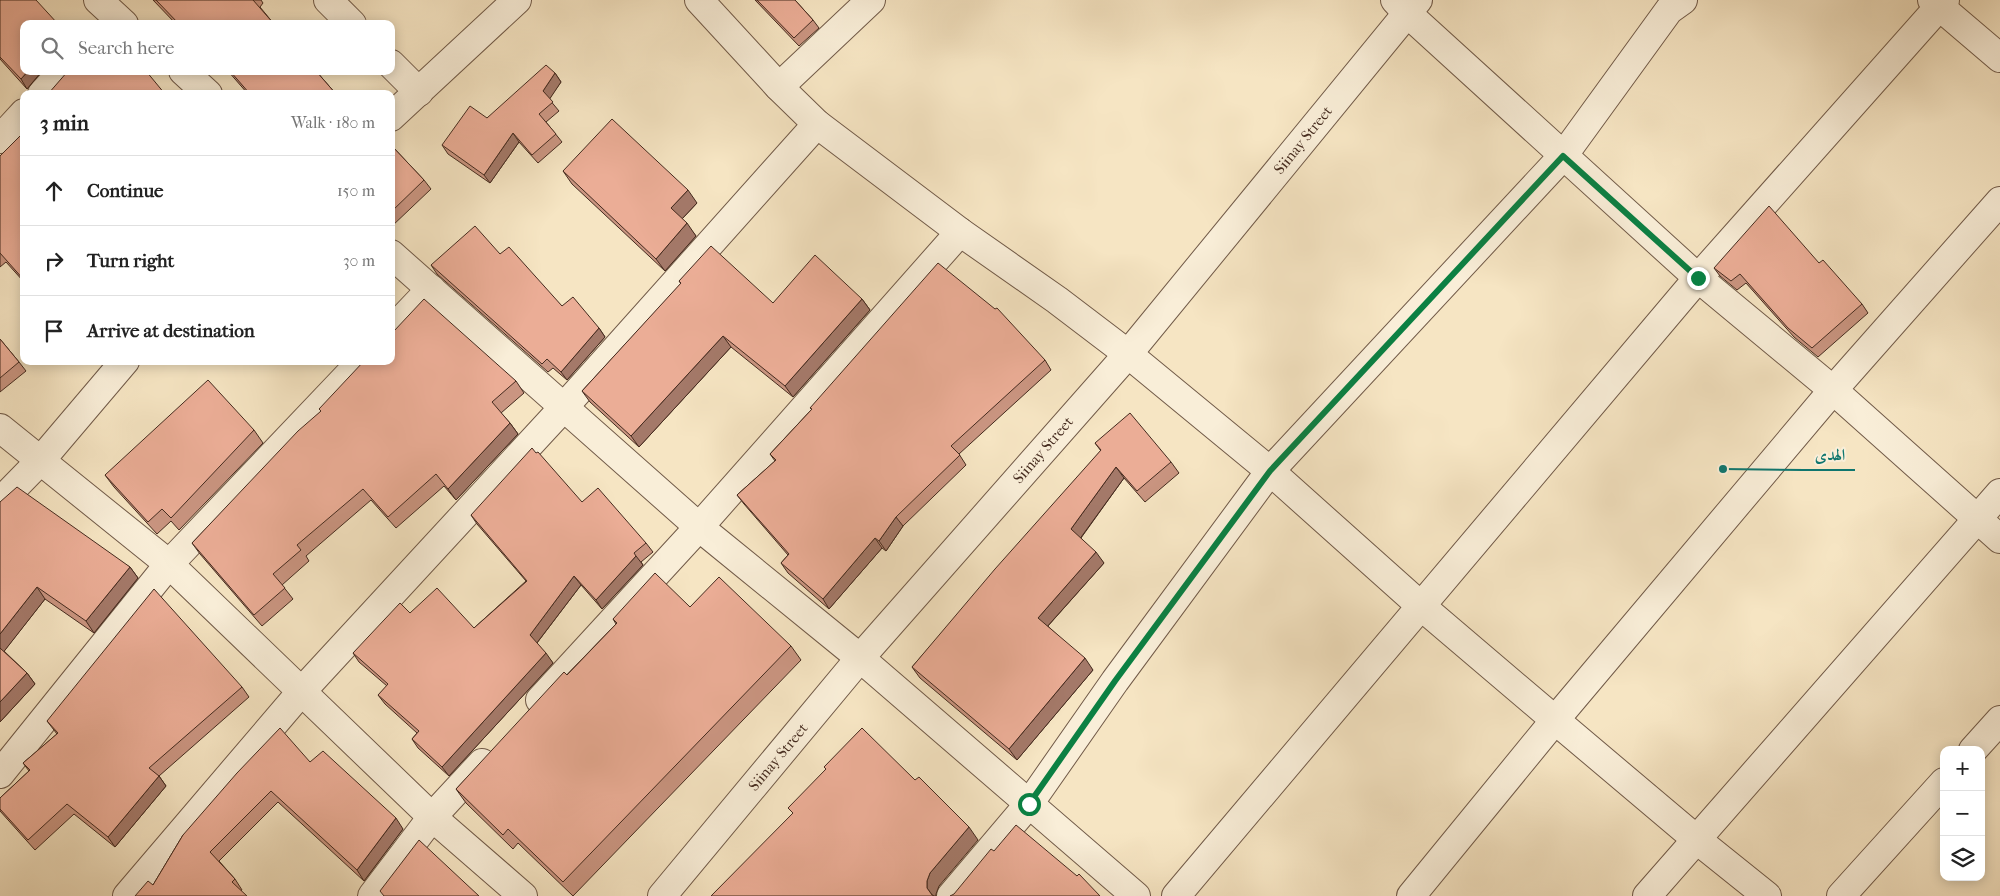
<!DOCTYPE html>
<html lang="en">
<head>
<meta charset="utf-8">
<style>
	:root { --surface:#fff; --page:#f2f2f2; --text:#222; --muted:#767676; --line:#e0e0e0 }
	body { margin:0; font-family:"IM FELL French Canon",Amiri,serif; background:var(--page); color:var(--text) }
	.controls { position:absolute; right:15px; bottom:15px; display:grid; overflow:hidden; border-radius:10px; box-shadow:0 2px 12px #0003 }
	.controls button { width:45px; height:45px; display:grid; place-items:center; padding:0; border:0; border-bottom:1px solid var(--line); background:var(--surface); color:var(--text); font:25px sans-serif }
	.stop { position:absolute; width:15px; height:15px; margin:-11px; border:4px solid #0b8043; border-radius:50%; background:#fff }
	.stop.end { background:#0b8043; border-color:#fff; box-shadow:0 1px 5px #0008 }
	.list { margin:0; padding:0; list-style:none }
	h2 { display:flex; justify-content:space-between; align-items:center; height:65px; margin:0; padding:0 20px; font-size:21px }
	h2 small { font-size:16px; font-weight:400; color:var(--muted) }
	.list li { display:grid; grid-template-columns:32px 1fr auto; gap:15px; align-items:center; box-sizing:border-box; height:70px; padding:0 20px; border-top:1px solid var(--line) }
	.list b { display:block; font-size:19px; white-space:nowrap }
	.list em { font-size:16px; font-style:normal; color:var(--muted) }
	.icon { flex:none; width:28px; height:28px; fill:none; stroke:currentColor; stroke-width:2; stroke-linecap:round; stroke-linejoin:round }
	.map { position:relative; flex:none; width:2000px; height:896px; overflow:hidden }
	.search { position:absolute; background:var(--surface); box-shadow:0 2px 12px #0003; left:20px; top:20px; width:375px; height:55px; display:flex; align-items:center; gap:12px; box-sizing:border-box; padding:0 18px; border-radius:10px; color:var(--muted); font-size:19px }
	.panel { position:absolute; background:var(--surface); box-shadow:0 2px 12px #0003; left:20px; top:90px; width:375px; height:275px; border-radius:10px }
	.map>svg:first-child { display:block }
	.lines { fill:none; stroke-linecap:round; stroke-linejoin:round }
	.minor-casing { stroke:#715a48; stroke-width:30 }
	.tertiary-casing { stroke:#715a48; stroke-width:30 }
	.minor { stroke:#f9eed8; stroke-width:28 }
	.tertiary { stroke:#f9eed8; stroke-width:28 }
	.wall { fill:#ca9581; stroke:#452b1f }
	.shaded-wall { fill:#a47969; stroke:#452b1f }
	.building { fill:#ebad96; stroke:#452b1f }
	.route { stroke:#0b8043; stroke-width:6 }
	.labels { text-anchor:middle; dominant-baseline:central; stroke-width:4; stroke-linejoin:round; paint-order:stroke }
	.street-label { font-size:15px; fill:#452b1f; stroke:#f9eed8 }
	.leader { fill:none; stroke:#0f766e; stroke-width:2 }
	.callout-dot { fill:#0f766e; stroke:#f9eed8; stroke-width:2 }
	.callout-label { font-size:16px; text-anchor:middle; font-weight:bold; fill:#0f766e; stroke:#f9eed8; stroke-width:4; stroke-linejoin:round; paint-order:stroke }
</style>
</head>
<body>
<div class="map">
<svg width="2000" height="896" viewBox="0 0 2000 896">
	<rect width="100%" height="100%" fill="#f6e5c3"/>
	<filter id="stains"><feTurbulence type="fractalNoise" baseFrequency=".004" numOctaves="4"/><feColorMatrix values="0 0 0 0 .2 0 0 0 0 .09 0 0 0 0 .02 0 0 0 .5 -.17"/></filter>
	<radialGradient id="worn" r=".72"><stop offset=".6" stop-color="#630" stop-opacity="0"/><stop offset="1" stop-color="#630" stop-opacity=".3"/></radialGradient>
	<g class="lines">
		<defs>
			<g id="minor">
				<polyline points="98,0 124,24"/>
				<polyline points="328,0 352,24"/>
				<polyline points="699,0 779,87 817,124 960,232 1057,300 1128,354 1270,471 1421,606 1555,720 1696,839 1767,896"/>
				<polyline points="1395,0 1407,13 1698,278 1833,390 2000,539"/>
				<polyline points="1932,0 2000,58"/>
				<polyline points="391,64 419,92"/>
				<polyline points="183,71 208,94"/>
				<polyline points="779,87 871,0"/>
				<polyline points="42,94 63,71"/>
				<polyline points="391,117 517,0"/>
				<polyline points="0,139 24,113"/>
				<polyline points="391,254 699,527 860,658 1136,896"/>
				<polyline points="391,331 431,289"/>
				<polyline points="0,428 169,564 432,817 523,896"/>
				<polyline points="0,502 41,460 125,361"/>
				<polyline points="540,700 699,527 960,232"/>
				<polyline points="1973,750 2000,720"/>
				<polyline points="0,774 169,564 362,361"/>
				<polyline points="127,896 301,692 564,407 817,124"/>
				<polyline points="372,896 432,817 482,763"/>
				<polyline points="951,896 1029,804 1115,681 1270,471 1563,156 1669,10 1683,0"/>
				<polyline points="1176,896 1698,278 1945,0"/>
				<polyline points="1411,896 1555,720 1833,390 2000,201"/>
				<polyline points="1647,896 2000,493"/>
				<polyline points="1841,896 1944,782"/>
			</g>
			<polyline id="tertiary" points="662,896 860,658 1128,354 1418,0"/>
		</defs>
		<!-- minor casing -->
		<use href="#minor" class="minor-casing"/>
		<!-- tertiary casing -->
		<use href="#tertiary" class="tertiary-casing"/>
		<!-- minor -->
		<use href="#minor" class="minor"/>
		<!-- tertiary -->
		<use href="#tertiary" class="tertiary"/>
	</g>
	<!-- wall -->
	<g class="wall">
		<polygon points="0,0 24,71 42,71 27,89 0,59"/>
		<polygon points="153,0 261,0 263,3 260,7 274,24 176,24"/>
		<polygon points="755,0 795,0 813,20 819,28 799,46"/>
		<polygon points="228,71 316,71 336,94 248,94"/>
		<polygon points="555,73 561,82 549,99 559,111 546,122 562,142 538,163 519,142 490,183 448,154 442,145 487,118"/>
		<polygon points="24,132 24,282 6,262 0,267 0,156"/>
		<polygon points="391,145 424,180 431,189 391,227"/>
		<polygon points="563,171 697,203 682,219 696,236 665,271 572,184"/>
		<polygon points="500,254 562,306 599,328 605,337 567,380 553,368 548,372 437,274 431,265"/>
		<polygon points="1819,263 1862,304 1868,313 1818,357 1794,337 1746,283 1737,290 1720,276 1714,268"/>
		<polygon points="679,281 773,303 862,299 870,310 793,397 731,347 639,447 590,402 582,391 681,284"/>
		<polygon points="0,339 19,362 26,371 0,392"/>
		<polygon points="1045,360 1051,370 959,454 966,465 903,526 886,551 882,548 829,609 788,573 781,563 788,555 744,504 737,495 775,461 770,454 812,409 810,408"/>
		<polygon points="516,381 524,393 501,413 510,423 518,434 456,500 444,486 396,528 371,500 306,556 309,561 282,585 293,599 262,626 200,554 192,543 321,411 319,409"/>
		<polygon points="254,430 263,443 179,530 171,521 157,534 114,487 105,475"/>
		<polygon points="1095,443 1171,462 1179,473 1145,502 1124,478 1081,538 1104,563 1048,626 1093,670 1017,760 920,678 912,667 1101,451"/>
		<polygon points="0,502 130,567 138,578 94,633 45,599 4,651 27,673 35,684 0,722"/>
		<polygon points="582,502 646,543 653,552 641,562 643,565 602,609 581,585 537,643 553,663 449,776 418,748 412,739 417,733 385,704 378,695 387,686 359,662 353,653 410,613 474,628 526,581 477,524 471,515"/>
		<polygon points="690,607 791,646 801,660 573,896 518,843 513,849 466,803 456,789 616,624 613,619"/>
		<polygon points="242,687 249,697 159,776 166,786 115,847 74,814 35,850 0,811 0,798 29,771 23,763 57,734 47,721"/>
		<polygon points="310,762 403,829 364,881 278,802 219,861 235,879 242,890 241,891 153,885 183,835"/>
	</g>
	<!-- shaded-wall -->
	<g class="shaded-wall">
		<polygon points="28,71 42,71 27,89 21,79"/>
		<polygon points="555,73 561,82 549,100 543,91"/>
		<polygon points="513,133 519,142 490,183 484,175"/>
		<polygon points="688,190 697,203 680,221 671,208"/>
		<polygon points="687,223 696,236 665,271 656,259"/>
		<polygon points="862,299 870,310 793,397 785,386"/>
		<polygon points="599,328 605,337 567,380 561,372"/>
		<polygon points="723,336 731,347 639,447 631,436"/>
		<polygon points="510,423 518,434 456,500 448,489"/>
		<polygon points="1116,467 1124,478 1079,540 1071,529"/>
		<polygon points="896,517 903,526 886,551 879,541"/>
		<polygon points="875,538 882,548 829,609 823,599"/>
		<polygon points="1096,552 1104,563 1045,629 1038,618"/>
		<polygon points="636,556 643,565 602,609 596,600"/>
		<polygon points="130,567 138,578 94,633 86,621"/>
		<polygon points="574,576 581,585 536,644 530,635"/>
		<polygon points="37,587 45,599 2,654 0,651 0,634"/>
		<polygon points="546,653 553,663 449,776 442,767"/>
		<polygon points="1085,658 1093,670 1017,760 1009,749"/>
		<polygon points="27,673 35,684 0,722 0,702"/>
		<polygon points="159,776 166,786 115,847 108,837"/>
		<polygon points="396,818 403,829 364,881 357,870"/>
		<polygon points="969,827 978,840 939,886 936,894 936,896 933,896 927,888 927,881 930,873"/>
	</g>
	<!-- building -->
	<g class="building">
		<polygon points="0,0 36,0 58,24 24,24 24,71 28,71 21,79 0,57"/>
		<polygon points="156,0 253,0 274,24 179,24"/>
		<polygon points="757,0 795,0 813,20 794,38"/>
		<polygon points="546,65 555,73 543,91 553,102 539,114 556,134 532,155 513,133 484,175 442,145 470,106 487,118"/>
		<polygon points="68,71 146,71 165,94 48,94"/>
		<polygon points="230,71 316,71 336,94 250,94"/>
		<polygon points="612,119 688,190 671,208 687,223 656,259 563,171"/>
		<polygon points="24,132 24,280 0,253 0,156"/>
		<polygon points="391,145 424,180 391,212"/>
		<polygon points="1769,206 1819,263 1823,260 1862,304 1812,348 1788,328 1740,274 1731,281 1714,268"/>
		<polygon points="475,226 500,254 509,247 562,306 573,297 599,328 561,372 547,359 542,364 431,265"/>
		<polygon points="711,246 773,303 815,255 862,299 785,386 723,336 631,436 582,391 681,283 679,281"/>
		<polygon points="938,263 995,309 997,308 1045,360 951,446 960,455 896,517 879,541 875,538 823,599 781,563 789,554 737,495 776,460 770,454 812,409 810,408"/>
		<polygon points="424,299 516,381 492,402 510,423 448,489 436,474 388,517 363,489 297,545 301,550 273,574 285,588 254,615 192,543 298,431 321,411 319,409 364,361 391,361 391,332 394,331"/>
		<polygon points="0,339 19,362 0,378"/>
		<polygon points="208,380 254,430 171,518 162,509 148,522 105,475"/>
		<polygon points="1130,413 1171,462 1137,491 1116,467 1071,529 1096,552 1038,618 1085,658 1009,749 912,667 995,569 1101,450 1095,443"/>
		<polygon points="532,448 536,453 538,452 582,502 598,488 646,543 634,553 636,556 596,600 574,576 530,635 546,653 442,767 412,739 419,731 378,695 388,684 353,653 400,603 410,613 437,588 474,628 527,581 471,515"/>
		<polygon points="17,487 130,567 86,621 37,587 0,634 0,502"/>
		<polygon points="655,573 690,607 719,577 791,646 563,882 508,829 503,835 456,789 564,672 567,675 617,623 613,619"/>
		<polygon points="154,589 242,687 149,768 159,776 108,837 67,804 28,840 0,809 0,798 30,770 23,763 58,733 47,721"/>
		<polygon points="0,648 27,673 0,702"/>
		<polygon points="280,728 310,762 323,751 396,818 357,870 271,791 210,852 235,879 232,882 247,896 135,896 148,881 153,885 183,835 237,773"/>
		<polygon points="862,728 915,780 919,777 969,827 930,873 927,881 927,888 932,895 934,896 711,896 793,813 788,808 826,769 824,767"/>
		<polygon points="1016,825 1077,876 1079,874 1100,896 950,896 954,894 991,849 994,851"/>
		<polygon points="419,840 479,896 384,896 380,891"/>
	</g>
	<g class="lines">
		<!-- route -->
		<polyline class="route" points="1029,804 1115,681 1270,471 1563,156 1698,278"/>
	</g>
	<g class="labels">
		<!-- street labels -->
		<g class="street-label">
			<text transform="translate(1303 140) rotate(-51)">Siinay Street</text>
			<text transform="translate(1043 450) rotate(-49)">Siinay Street</text>
			<text transform="translate(778 757) rotate(-50)">Siinay Street</text>
		</g>
	</g>
	<!-- callouts -->
	<path class="leader" d="M1723 469L1804 470H1855"/>
	<circle class="callout-dot" cx="1723" cy="469" r="5"/>
	<g class="callout-label">
		<text x="1830" y="460">الهدى</text>
	</g>
	<rect width="100%" height="100%" filter="url(#stains)"/>
	<rect width="100%" height="100%" fill="url(#worn)"/>
</svg>
<div class="controls">
<button>+</button>
<button>−</button>
<button><svg class="icon" aria-label="layers" viewBox="0 0 24 24"><path d="M12 4l9 5-9 5-9-5zM3 14l9 5 9-5"/></svg></button>
</div>
<div class="stop" style="left:1029px;top:804px"></div>
<div class="stop end" style="left:1698px;top:278px"></div>
<div class="search"><svg class="icon" aria-label="search" viewBox="0 0 24 24"><circle cx="10" cy="10" r="6"/><path d="M15 15l6 6"/></svg>Search here</div>
<section class="panel">
<h2>3 min<small>Walk · 180 m</small></h2>
<ul class="list">
<li><svg class="icon" aria-label="ahead" viewBox="0 0 24 24"><path d="M12 20V5M6 11l6-6 6 6"/></svg><div><b>Continue</b></div><em>150 m</em></li>
<li><svg class="icon" aria-label="right" viewBox="0 0 24 24"><path d="M7 20v-9h11M14 6l5 5-5 5"/></svg><div><b>Turn right</b></div><em>30 m</em></li>
<li><svg class="icon" aria-label="arrive" viewBox="0 0 24 24"><path d="M6 21V4h12l-3 4 3 4H6"/></svg><div><b>Arrive at destination</b></div></li>
</ul>
</section>
</div>
</body>
</html>
